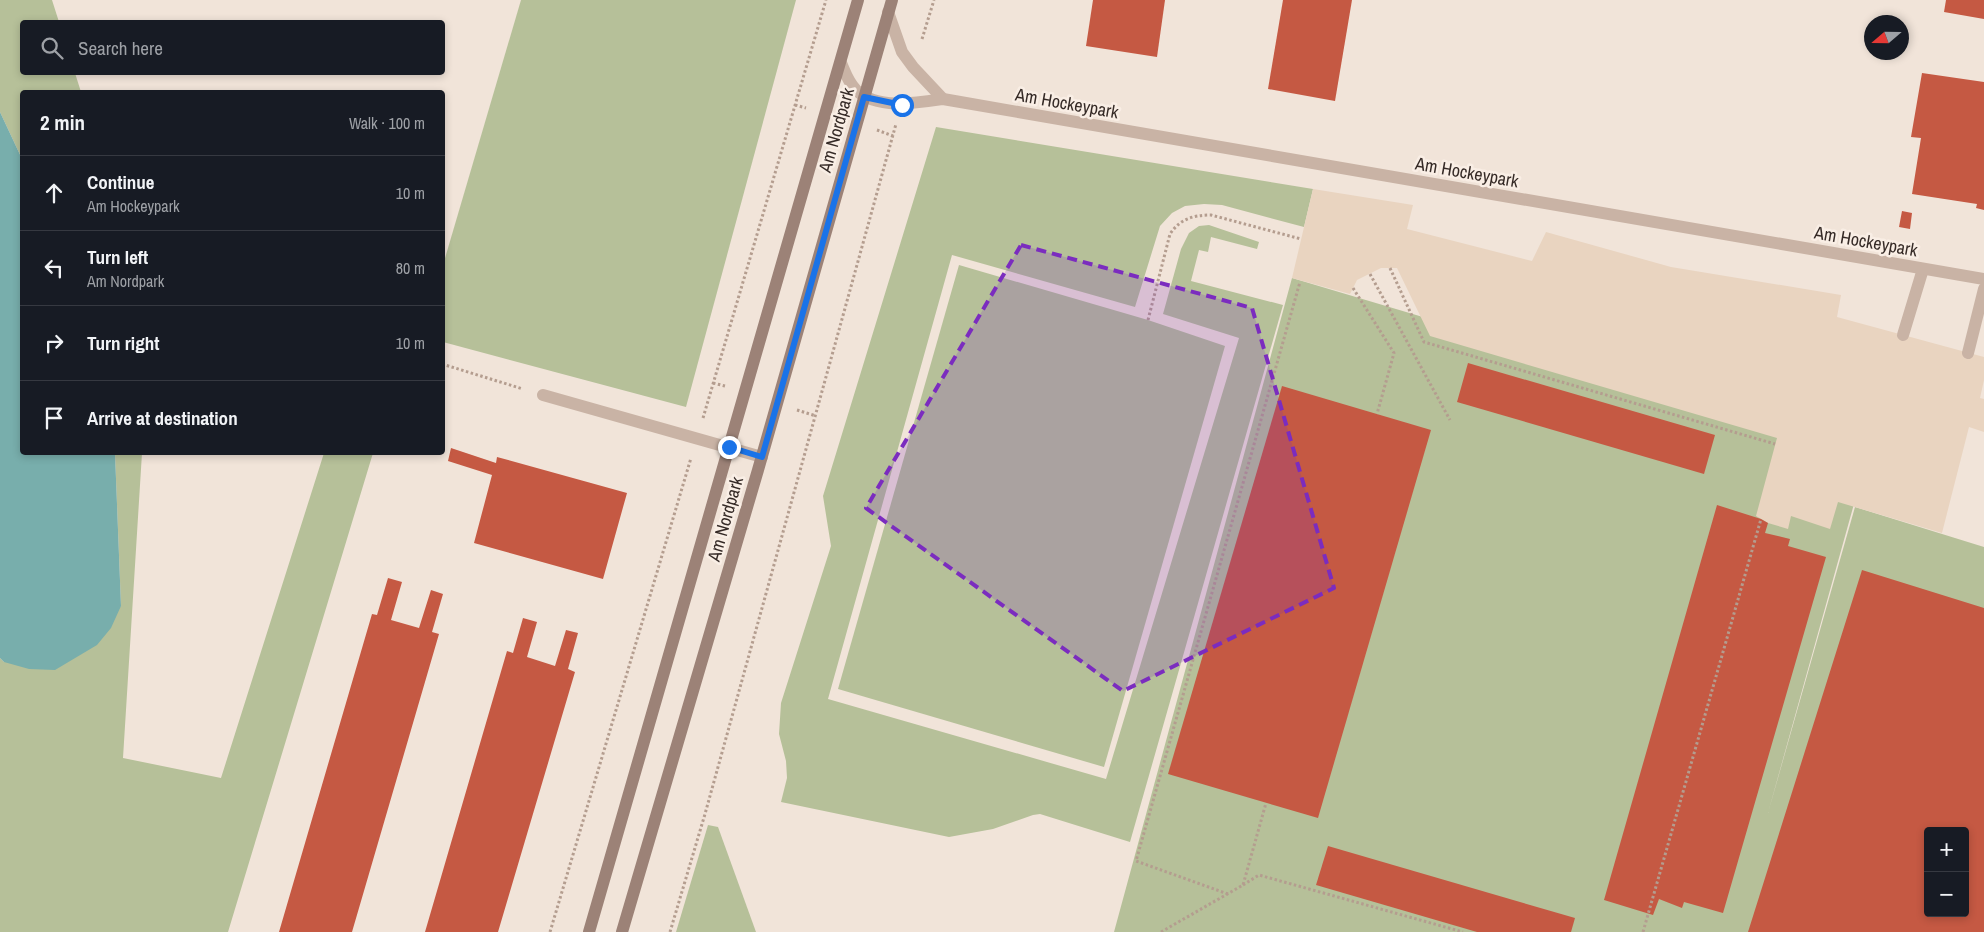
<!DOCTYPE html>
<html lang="en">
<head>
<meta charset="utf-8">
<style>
	:root { --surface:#171b24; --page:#242831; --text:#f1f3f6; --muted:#9ea1a6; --line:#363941 }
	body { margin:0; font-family:"Archivo Narrow",sans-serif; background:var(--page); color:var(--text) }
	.controls { position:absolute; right:15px; bottom:15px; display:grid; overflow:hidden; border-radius:5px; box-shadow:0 2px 8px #0003 }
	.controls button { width:45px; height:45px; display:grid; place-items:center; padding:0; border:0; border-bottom:1px solid var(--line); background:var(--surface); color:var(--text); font:25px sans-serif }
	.compass { position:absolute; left:1864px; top:15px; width:45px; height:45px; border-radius:50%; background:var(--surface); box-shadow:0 2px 8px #0003; rotate:250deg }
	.stop { position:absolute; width:15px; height:15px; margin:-11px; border:4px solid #1a73e8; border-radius:50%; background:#fff }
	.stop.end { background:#1a73e8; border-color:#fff; box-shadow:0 1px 5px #0008 }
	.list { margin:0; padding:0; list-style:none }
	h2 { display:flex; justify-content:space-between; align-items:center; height:65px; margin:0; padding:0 20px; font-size:21px }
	h2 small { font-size:16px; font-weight:400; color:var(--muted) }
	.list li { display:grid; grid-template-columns:32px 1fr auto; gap:15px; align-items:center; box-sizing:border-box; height:75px; padding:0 20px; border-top:1px solid var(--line) }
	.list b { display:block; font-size:19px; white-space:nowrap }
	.list p { margin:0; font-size:16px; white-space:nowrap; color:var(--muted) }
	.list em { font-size:16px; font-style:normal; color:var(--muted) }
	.icon { flex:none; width:28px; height:28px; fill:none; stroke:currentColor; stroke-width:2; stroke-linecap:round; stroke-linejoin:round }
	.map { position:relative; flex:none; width:1984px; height:932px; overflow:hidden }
	.search { position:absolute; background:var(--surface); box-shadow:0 2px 8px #0003; left:20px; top:20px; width:425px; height:55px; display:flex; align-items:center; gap:12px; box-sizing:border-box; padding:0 18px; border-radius:5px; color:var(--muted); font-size:19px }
	.panel { position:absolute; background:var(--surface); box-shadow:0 2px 8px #0003; left:20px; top:90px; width:425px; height:365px; border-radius:5px }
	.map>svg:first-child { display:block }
	.green { fill:#b6c099; fill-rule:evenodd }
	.plaza { fill:#e9d4c0 }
	.water { fill:#78aeac }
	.building { fill:#c55943; fill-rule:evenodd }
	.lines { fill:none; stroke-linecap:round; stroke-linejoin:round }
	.path { stroke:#b49d8f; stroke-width:3; stroke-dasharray:2.5 2.5; stroke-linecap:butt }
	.lane { stroke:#c9b3a5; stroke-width:12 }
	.street { stroke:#c9b3a5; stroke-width:12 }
	.secondary { stroke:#9c8277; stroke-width:12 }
	.route { stroke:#1a73e8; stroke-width:6 }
	.marked { fill:#7b2cbf; fill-opacity:0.2; stroke:#7b2cbf; stroke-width:4; stroke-dasharray:10 6; stroke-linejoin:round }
	.labels { text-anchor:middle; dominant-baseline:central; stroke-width:5; stroke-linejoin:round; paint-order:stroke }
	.street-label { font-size:18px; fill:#352a26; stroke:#f9eee5 }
</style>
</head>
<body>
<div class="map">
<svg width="1984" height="932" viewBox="0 0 1984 932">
	<rect width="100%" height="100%" fill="#f1e4d9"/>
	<!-- green -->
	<g class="green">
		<polygon points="0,0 52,0 59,22 22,22 22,72 75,73 81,92 22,92 22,159 0,112"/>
		<polygon points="521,0 796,0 686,407 443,342 443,265"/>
		<polygon points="936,127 1313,189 1304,227 1222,205 1204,204 1185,206 1172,213 1160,226 1135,307 952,255 828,699 1106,779 1239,338 1163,314 1181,249 1189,233 1199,226 1209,225 1259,242 1257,249 1211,237 1208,252 1199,250 1191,281 1283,305 1130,842 1040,814 1033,815 993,829 949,837 781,802 787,778 786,761 779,734 781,703 831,546 823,496"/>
		<polygon points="959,265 1148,320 1225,346 1104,767 838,689"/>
		<path d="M1292,278L1869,450L1768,813L1855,507L1984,547V932H1114ZM1928,831H1965V913H1928Z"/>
		<polygon points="115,453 142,453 123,758 221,778 324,453 373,453 228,932 0,932 0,658 4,662 121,606"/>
		<polygon points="708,825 718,827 756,932 676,932"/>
	</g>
	<!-- plaza -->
	<polygon class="plaza" points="1313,189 1413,205 1407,229 1532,261 1546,232 1671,267 1841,295 1837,317 1984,357 1984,380 1980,398 1984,399 1984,432 1969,427 1942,533 1838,502 1830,529 1791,516 1788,529 1768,523 1756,516 1777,438 1430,336 1397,268 1381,268 1357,280 1350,294 1292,278"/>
	<!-- water -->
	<polygon class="water" points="0,112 22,159 22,452 115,453 121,606 111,628 97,645 55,670 29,669 4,662 0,658"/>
	<!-- building -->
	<g class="building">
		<polygon points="1093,0 1165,0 1157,57 1086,46"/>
		<polygon points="1283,0 1352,0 1335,101 1268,89"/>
		<polygon points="1946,0 1984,0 1984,19 1944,12"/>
		<polygon points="1922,73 1984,82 1984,210 1976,208 1977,204 1912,194 1921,138 1911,137"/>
		<polygon points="1902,211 1912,213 1910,229 1899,227"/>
		<polygon points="1468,363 1715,435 1704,474 1457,402"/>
		<polygon points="1282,386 1431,430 1318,818 1168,774"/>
		<polygon points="451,448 496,463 497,457 627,493 603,579 474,543 492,475 448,461"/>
		<polygon points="1717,505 1761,519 1768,523 1765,533 1790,539 1788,546 1826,557 1723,913 1684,902 1682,908 1659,899 1653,915 1604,900"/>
		<path d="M1862,570L1984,608V932H1748ZM1928,831H1965V913H1928Z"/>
		<polygon points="388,578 402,582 391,620 419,628 431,590 443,594 432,632 439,634 352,932 279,932 372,614 377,615"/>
		<polygon points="523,618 537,622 527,657 555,666 566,630 578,633 568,669 575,672 498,932 425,932 507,651 513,653"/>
		<polygon points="1328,846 1575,918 1571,932 1477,932 1316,885"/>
	</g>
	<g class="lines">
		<!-- path -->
		<g class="path">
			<polyline points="922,39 934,0"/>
			<polyline points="795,105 806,108"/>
			<polyline points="877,130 893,136"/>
			<polyline points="1390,268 1424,342 1775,444"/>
			<polyline points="1370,274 1450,420"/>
			<polyline points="1353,288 1394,353 1377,414"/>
			<path d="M1148,320L1170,234C1180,219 1193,215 1211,215L1301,239"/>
			<polyline points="442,364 523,389"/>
			<polyline points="713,383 725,386"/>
			<polyline points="797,410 816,416"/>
			<polyline points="703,418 826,0"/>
			<polyline points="1243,885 1259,875 1463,932"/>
			<polyline points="1228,894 1136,861 1300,282"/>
			<polyline points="550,932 691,458"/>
			<polyline points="670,932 705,814 896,124"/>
			<polyline points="1161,932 1243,885 1266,803"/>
			<polyline points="1643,932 1761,519"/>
		</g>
		<!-- lane -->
		<g class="lane">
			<polyline points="1903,335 1923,269"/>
			<polyline points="1968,353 1984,289"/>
			<polyline points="543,395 762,457"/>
		</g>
		<!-- street -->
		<g class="street">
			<polyline points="888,12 902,52 913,67 943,99"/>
			<path d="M841,63C845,72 848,82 856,90C877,110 917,103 943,99L1984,279"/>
		</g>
		<!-- secondary -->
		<g class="secondary">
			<polyline points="589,932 858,0"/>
			<polyline points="622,932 758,470 892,0"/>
		</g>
	</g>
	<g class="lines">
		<!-- route -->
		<polyline class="route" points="729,447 762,457 864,97 902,105"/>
	</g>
	<!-- marked area -->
	<path class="marked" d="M1021,245L1252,308L1334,588L1123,691L866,508Z"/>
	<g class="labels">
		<!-- street labels -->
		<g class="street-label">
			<text transform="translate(1067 103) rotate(10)">Am Hockeypark</text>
			<text transform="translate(836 130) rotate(-74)">Am Nordpark</text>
			<text transform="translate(1467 172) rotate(10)">Am Hockeypark</text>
			<text transform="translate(1866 241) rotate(10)">Am Hockeypark</text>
			<text transform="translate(725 519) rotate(-74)">Am Nordpark</text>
		</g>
	</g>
</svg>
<div class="controls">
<button>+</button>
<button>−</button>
</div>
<svg class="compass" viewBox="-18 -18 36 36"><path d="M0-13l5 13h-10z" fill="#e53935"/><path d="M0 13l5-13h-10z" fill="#9ea1a6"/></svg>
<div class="stop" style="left:902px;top:105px"></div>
<div class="stop end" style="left:729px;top:447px"></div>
<div class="search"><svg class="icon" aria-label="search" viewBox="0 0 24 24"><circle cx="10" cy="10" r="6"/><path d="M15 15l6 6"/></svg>Search here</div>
<section class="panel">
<h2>2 min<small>Walk · 100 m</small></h2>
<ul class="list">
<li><svg class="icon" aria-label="ahead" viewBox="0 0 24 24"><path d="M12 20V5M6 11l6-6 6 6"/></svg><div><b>Continue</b><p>Am Hockeypark</p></div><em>10 m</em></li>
<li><svg class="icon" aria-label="left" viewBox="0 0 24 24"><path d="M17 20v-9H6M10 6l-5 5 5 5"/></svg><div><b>Turn left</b><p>Am Nordpark</p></div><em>80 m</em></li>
<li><svg class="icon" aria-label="right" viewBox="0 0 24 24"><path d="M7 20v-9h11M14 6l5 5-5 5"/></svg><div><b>Turn right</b></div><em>10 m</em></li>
<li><svg class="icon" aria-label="arrive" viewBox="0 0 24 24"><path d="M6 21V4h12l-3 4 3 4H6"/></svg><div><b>Arrive at destination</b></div></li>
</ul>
</section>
</div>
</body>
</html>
